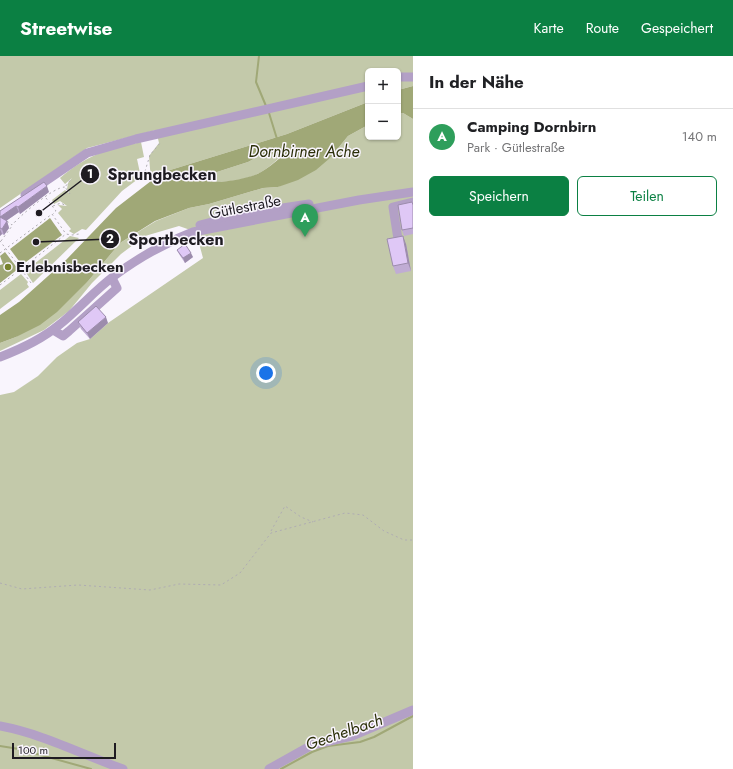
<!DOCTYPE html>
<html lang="de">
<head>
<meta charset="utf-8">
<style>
	:root { --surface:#fff; --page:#f2f2f2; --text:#202124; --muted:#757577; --line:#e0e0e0; --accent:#0b8043 }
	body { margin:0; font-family:Jost,sans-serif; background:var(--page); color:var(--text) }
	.controls { position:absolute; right:12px; top:12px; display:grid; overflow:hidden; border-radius:6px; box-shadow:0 1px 3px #0004 }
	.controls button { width:36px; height:36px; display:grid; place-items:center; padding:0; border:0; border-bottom:1px solid var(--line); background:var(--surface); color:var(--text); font:20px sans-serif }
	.scale { position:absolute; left:12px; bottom:10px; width:104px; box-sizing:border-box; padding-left:4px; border:2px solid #1e1b21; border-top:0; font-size:11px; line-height:14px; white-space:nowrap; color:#1e1b21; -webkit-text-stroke:3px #f9f5fd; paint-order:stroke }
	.you { position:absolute; left:266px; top:317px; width:14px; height:14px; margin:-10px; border:3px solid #fff; border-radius:50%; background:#1a73e8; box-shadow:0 0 0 6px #1a73e833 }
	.badge { display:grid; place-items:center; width:26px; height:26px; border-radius:50%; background:var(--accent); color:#fff; font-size:13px; font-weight:700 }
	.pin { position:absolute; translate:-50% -33px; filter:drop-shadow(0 1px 2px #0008) }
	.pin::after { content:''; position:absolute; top:21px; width:14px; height:12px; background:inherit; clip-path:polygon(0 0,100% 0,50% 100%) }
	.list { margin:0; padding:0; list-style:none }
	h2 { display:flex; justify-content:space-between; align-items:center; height:52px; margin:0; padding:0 16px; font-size:17px }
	h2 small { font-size:13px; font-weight:400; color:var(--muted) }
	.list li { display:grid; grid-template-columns:26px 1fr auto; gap:12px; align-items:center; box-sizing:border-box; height:56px; padding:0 16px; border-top:1px solid var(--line) }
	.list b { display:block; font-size:15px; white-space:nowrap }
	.list p { margin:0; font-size:13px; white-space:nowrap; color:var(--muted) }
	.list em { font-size:13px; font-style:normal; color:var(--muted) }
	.actions { display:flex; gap:8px; padding:12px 16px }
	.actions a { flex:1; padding:9px 0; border:1px solid var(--accent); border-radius:6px; text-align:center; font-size:14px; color:var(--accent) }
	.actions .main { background:var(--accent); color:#fff }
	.map { position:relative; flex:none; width:413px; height:713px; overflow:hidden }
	header { display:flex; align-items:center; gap:24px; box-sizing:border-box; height:56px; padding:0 20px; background:var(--accent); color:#fff }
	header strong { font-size:19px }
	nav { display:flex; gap:22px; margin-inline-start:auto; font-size:14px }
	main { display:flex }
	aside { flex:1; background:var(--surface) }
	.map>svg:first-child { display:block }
	.green { fill:#c3c9aa }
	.water { fill:#a0a877; fill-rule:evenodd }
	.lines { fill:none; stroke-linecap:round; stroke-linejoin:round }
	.stream { stroke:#a0a877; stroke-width:2 }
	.path { stroke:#afacb3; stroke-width:1; stroke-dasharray:2 3; stroke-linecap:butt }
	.minor { stroke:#b3a0c6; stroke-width:9 }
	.wall { fill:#c0acd4 }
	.shaded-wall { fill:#9c8cac }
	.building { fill:#dfc8f6; stroke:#9c8cac }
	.poi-dot { fill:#77822e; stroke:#f9f5fd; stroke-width:1.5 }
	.labels { text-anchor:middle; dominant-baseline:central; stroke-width:3; stroke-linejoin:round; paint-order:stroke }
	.street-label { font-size:15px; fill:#1e1b21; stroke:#f9f5fd }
	.poi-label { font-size:15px; font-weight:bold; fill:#1e1b21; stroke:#f9f5fd; text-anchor:start }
	.water-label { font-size:16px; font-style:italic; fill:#2b2f08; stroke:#f9f5fd }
	.leader { fill:none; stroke:#1e1b21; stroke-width:1.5 }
	.callout-dot { fill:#1e1b21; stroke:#f9f5fd; stroke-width:1.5 }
	.mark-label { font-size:12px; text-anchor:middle; font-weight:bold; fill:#fff }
	.callout-label { font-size:16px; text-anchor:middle; font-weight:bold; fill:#1e1b21; stroke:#f9f5fd; stroke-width:3; stroke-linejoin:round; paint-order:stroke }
</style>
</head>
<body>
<header>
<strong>Streetwise</strong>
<nav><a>Karte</a><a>Route</a><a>Gespeichert</a></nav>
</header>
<main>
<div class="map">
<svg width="413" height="713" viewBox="0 0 413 713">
	<rect width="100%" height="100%" fill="#f9f5fd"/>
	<!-- green -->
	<g class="green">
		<polygon points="0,0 413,0 413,30 398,34 398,15 368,15 368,46 287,78 167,115 151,125 149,100 159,87 156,74 87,92 0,152"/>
		<polygon points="398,57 403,57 413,63 413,713 0,713 0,339 14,336 38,320 57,301 77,287 90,283 108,267 203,202 196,176 179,170 145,180 121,198 92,227 69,255 44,274 0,295 0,287 16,281 89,224 120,187 156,165 189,152 209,148 263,132 278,131 330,102 348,80 368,69 368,81 398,81"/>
		<path d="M141,86L144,101L137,103L140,117L138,123L122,135L86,174L82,173L74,178L69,175L71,173L58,157L62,153L58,149L67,150L60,145L54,148L52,144L65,134L70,138L67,133L68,127L72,122L65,128L60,122C88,98 106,94 141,86Z"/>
		<path d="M270,98L281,100C275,106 268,112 261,116C251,123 220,128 209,125L211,120L217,116L248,106L261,99Z"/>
		<polygon points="70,180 79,182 33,227 25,215"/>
		<polygon points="21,218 28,226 27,228 29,231 0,253 0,234"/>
	</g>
	<!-- water -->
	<g class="water">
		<polygon points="413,30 413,63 403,57 398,57 398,34"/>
		<path d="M368,46V69L348,80L330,102L316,114L298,124L278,131L263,132L209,148L189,152L155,165L120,187L89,224L57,256L40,269L16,281L0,287V259L19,246L66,204L116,152L151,125L167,115L287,78ZM270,98L281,101C275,106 268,112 261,116C252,122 220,128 209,125L211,120L217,116L248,106L261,99Z"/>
		<polygon points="50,162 62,179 22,209 10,193"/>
		<polygon points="5,196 18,213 0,227 0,209 3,208 0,200"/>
	</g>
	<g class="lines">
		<!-- stream -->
		<g class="stream">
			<polyline points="259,0 256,26 266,50"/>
			<polyline points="269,57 277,83"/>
			<polyline points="0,690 19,693 91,713"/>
			<polyline points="281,713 312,696 328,690 360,686 374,681 413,660"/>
		</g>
		<!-- path -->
		<g class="path">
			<polyline points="142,125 150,99 161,86"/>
			<polyline points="70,138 65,131 72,122"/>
			<polyline points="46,142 56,155 53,158"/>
			<polyline points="53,150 61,147 66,150"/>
			<path d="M7,165L12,169C20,160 53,131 65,131"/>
			<polyline points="1,185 12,170"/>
			<polyline points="0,197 52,158 66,178"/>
			<polyline points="31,227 21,213 66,178 72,179 79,178"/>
			<polyline points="0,229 21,213 0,185"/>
			<polyline points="271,475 285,450 301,461 313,466"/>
			<polyline points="0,527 22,533 78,529 150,534 179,528 221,529 240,517 271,477 345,457 363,459 384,475 404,484 413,484"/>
		</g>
		<!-- minor -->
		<g class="minor">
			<polyline points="398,21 413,21"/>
			<polyline points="25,139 87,97 136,83 368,30"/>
			<polyline points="200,169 243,158 309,148"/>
			<polyline points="398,183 393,151 413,146"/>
			<polyline points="53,274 63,280 69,275 117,232 112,222"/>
			<path d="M0,301C21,293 42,283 59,269C78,254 94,235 114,220C138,202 165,187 193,176L359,144L413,136"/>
			<path d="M0,670C43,678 81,698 123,713"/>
			<polyline points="269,713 312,689 352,680 413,654"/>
		</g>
	</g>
	<!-- wall -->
	<g class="wall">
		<polygon points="49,136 20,158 19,156 6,165 7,165 9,172 4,179 2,178 0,180 0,155"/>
		<polygon points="412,146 413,147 413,178 404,180 402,174"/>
		<polygon points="406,188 411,215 396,218 393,210"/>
		<polygon points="177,194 193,201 185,207 179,198"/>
		<polygon points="78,266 108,267 90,283 81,273"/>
	</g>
	<!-- shaded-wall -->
	<g class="shaded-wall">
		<polygon points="47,130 49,136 20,158 18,151"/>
		<polygon points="16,150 19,156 3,167 0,161"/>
		<polygon points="7,165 9,172 4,179 2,173"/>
		<polygon points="0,173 2,178 0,180"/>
		<polygon points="403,180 406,188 411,215 408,207"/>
		<polygon points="191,197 193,201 185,207 183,202"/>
		<polygon points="106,261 108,267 90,283 87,277"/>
	</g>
	<!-- building -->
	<g class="building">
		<polygon points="44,126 47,130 18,151 16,150 0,161 7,165 2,173 0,172 0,155"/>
		<polygon points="412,146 413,149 413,172 402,174 398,149"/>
		<polygon points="403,180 408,207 393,210 387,183"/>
		<polygon points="185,188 191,197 183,202 177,194"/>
		<polygon points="96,250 106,261 87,277 78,266"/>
	</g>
	<!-- markers -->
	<circle class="poi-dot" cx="8" cy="211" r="4"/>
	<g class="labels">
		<!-- street labels -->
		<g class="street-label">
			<text transform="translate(245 151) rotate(-11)">Gütlestraße</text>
		</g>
		<!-- poi labels -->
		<g class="poi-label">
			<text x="16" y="211">Erlebnisbecken</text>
		</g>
		<!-- water labels -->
		<g class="water-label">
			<text x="304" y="95">Dornbirner Ache</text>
			<text transform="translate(344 676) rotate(-19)">Gechelbach</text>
		</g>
	</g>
	<!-- callouts -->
	<path class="leader" d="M39 157L90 118M36 186L110 183"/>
	<g class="callout-dot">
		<circle cx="39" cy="157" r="4"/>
		<circle cx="36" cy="186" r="4"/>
		<circle cx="90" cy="118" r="10"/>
		<circle cx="110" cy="183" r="10"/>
	</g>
	<g class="mark-label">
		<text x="90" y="122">1</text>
		<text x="110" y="187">2</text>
	</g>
	<g class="callout-label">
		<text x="162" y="124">Sprungbecken</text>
		<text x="176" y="189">Sportbecken</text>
	</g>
</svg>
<div class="controls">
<button>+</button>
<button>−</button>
</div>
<div class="scale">100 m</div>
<div class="you"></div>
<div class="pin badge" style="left:305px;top:181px;background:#2e9e5b">A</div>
</div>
<aside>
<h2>In der Nähe<small></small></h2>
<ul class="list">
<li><span class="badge" style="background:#2e9e5b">A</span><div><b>Camping Dornbirn</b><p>Park · Gütlestraße</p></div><em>140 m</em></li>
</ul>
<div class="actions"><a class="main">Speichern</a><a>Teilen</a></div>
</aside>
</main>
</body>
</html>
